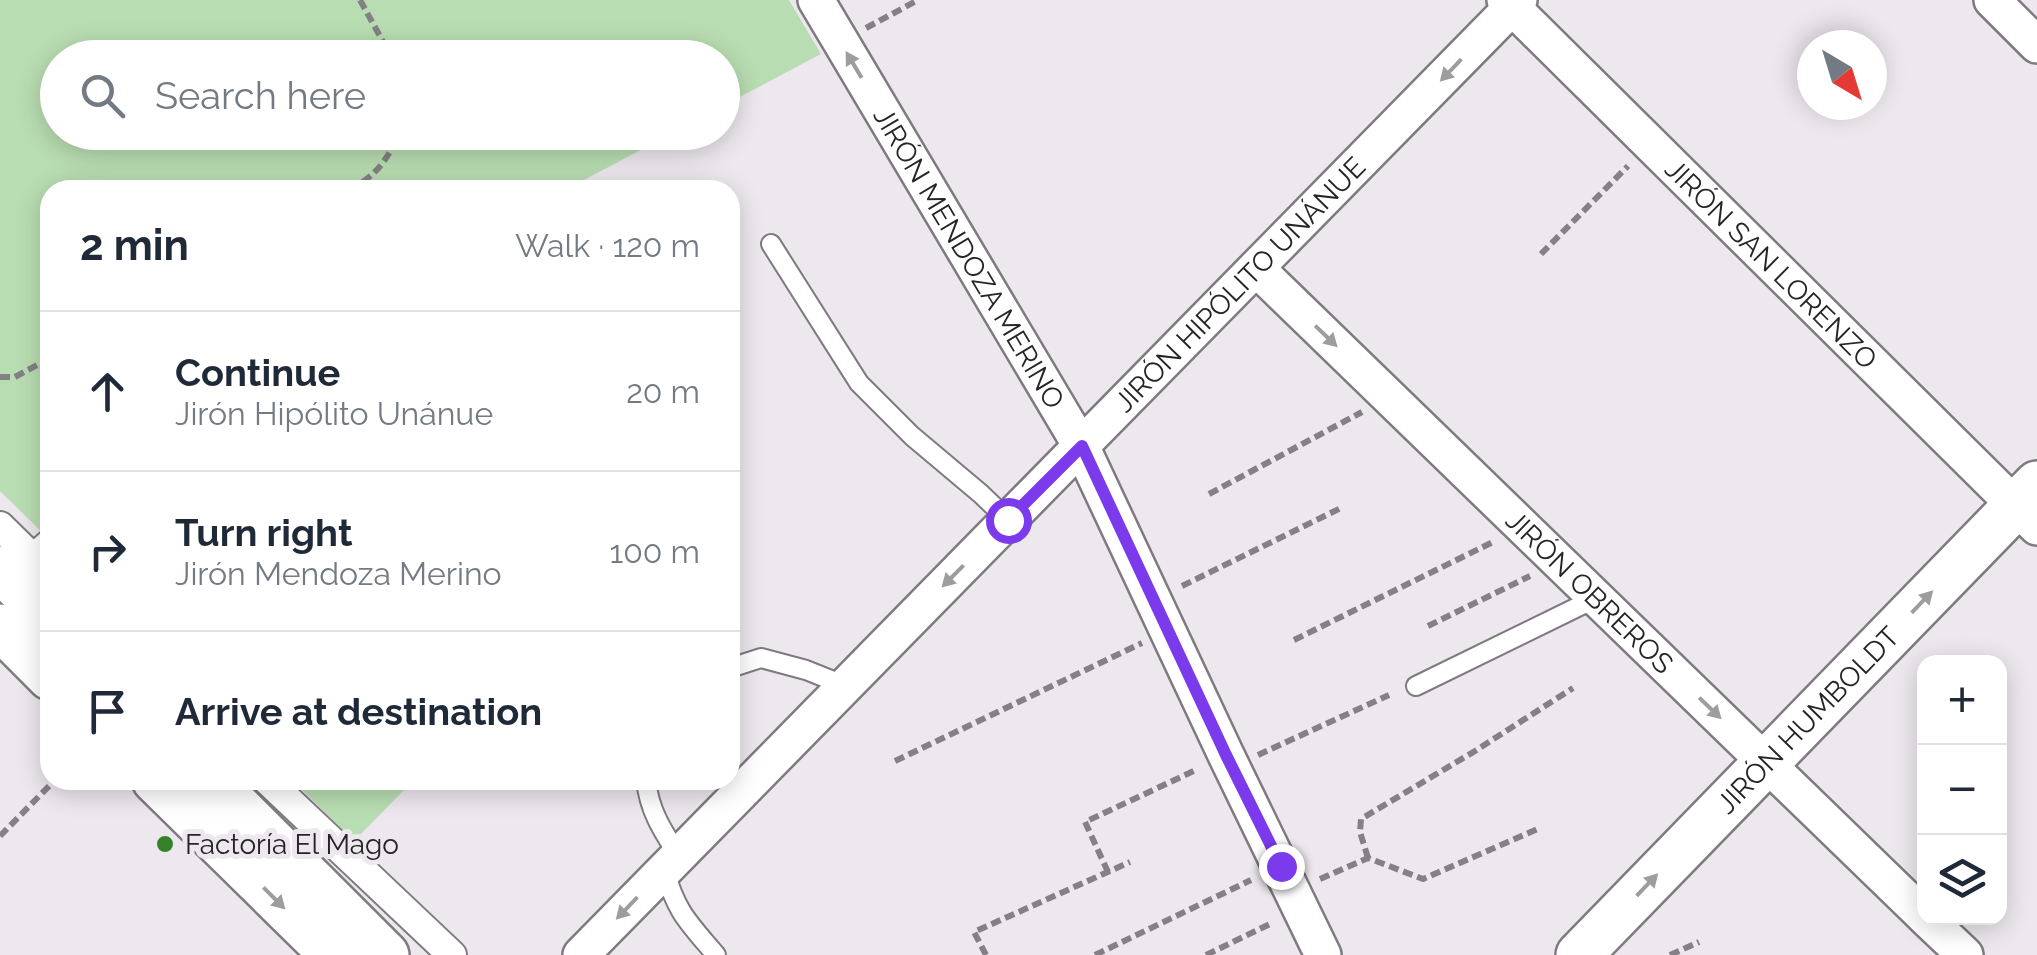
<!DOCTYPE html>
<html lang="en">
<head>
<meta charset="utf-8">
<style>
	:root { --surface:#fff; --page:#f2f2f3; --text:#1f2937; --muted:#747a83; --line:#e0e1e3 }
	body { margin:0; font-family:Raleway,sans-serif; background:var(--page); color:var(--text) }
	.controls { position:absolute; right:30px; bottom:30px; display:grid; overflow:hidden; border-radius:20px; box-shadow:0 5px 25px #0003 }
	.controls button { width:90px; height:90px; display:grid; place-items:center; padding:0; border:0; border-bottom:2px solid var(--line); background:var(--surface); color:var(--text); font:50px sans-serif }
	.compass { position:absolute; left:1797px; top:30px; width:90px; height:90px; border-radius:50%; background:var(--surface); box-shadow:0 5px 25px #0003; rotate:142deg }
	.stop { position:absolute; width:30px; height:30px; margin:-22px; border:8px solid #7c3aed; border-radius:50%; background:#fff }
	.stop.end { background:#7c3aed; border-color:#fff; box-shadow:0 2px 10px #0008 }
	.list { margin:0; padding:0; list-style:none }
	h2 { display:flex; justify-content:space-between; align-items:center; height:130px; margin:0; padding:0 40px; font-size:42px }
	h2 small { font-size:32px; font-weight:400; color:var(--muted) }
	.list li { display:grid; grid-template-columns:65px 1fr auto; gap:30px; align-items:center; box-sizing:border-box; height:160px; padding:0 40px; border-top:2px solid var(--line) }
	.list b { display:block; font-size:38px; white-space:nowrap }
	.list p { margin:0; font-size:32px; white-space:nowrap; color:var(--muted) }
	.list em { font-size:32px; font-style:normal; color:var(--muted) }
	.icon { flex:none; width:55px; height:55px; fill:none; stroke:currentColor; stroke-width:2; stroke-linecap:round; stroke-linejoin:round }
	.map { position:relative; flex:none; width:2037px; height:955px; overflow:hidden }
	.search { position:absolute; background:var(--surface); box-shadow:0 5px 25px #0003; left:40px; top:40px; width:700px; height:110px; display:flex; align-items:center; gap:25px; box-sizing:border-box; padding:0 35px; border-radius:55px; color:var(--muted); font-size:38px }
	.panel { position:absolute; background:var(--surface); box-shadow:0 5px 25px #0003; left:40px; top:180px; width:700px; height:610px; border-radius:30px }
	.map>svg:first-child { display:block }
	.green { fill:#b9ddb2 }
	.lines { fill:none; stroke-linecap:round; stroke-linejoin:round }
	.service-casing { stroke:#7f7a80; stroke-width:22 }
	.pedestrian-casing { stroke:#7f7a80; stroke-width:32 }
	.minor-casing { stroke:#7f7a80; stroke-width:40 }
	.tertiary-casing { stroke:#7f7a80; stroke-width:50 }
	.path { stroke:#848185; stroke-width:6; stroke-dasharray:10 5; stroke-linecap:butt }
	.service { stroke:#fff; stroke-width:18 }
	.pedestrian { stroke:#fff; stroke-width:28 }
	.minor { stroke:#fff; stroke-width:35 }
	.tertiary { stroke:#fff; stroke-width:45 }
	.oneway { fill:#9d9c9e }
	.route { stroke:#7c3aed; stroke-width:12 }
	.poi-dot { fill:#368129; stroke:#ede8ee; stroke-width:4 }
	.labels { text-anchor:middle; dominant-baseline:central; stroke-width:10; stroke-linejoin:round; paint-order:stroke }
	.street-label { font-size:28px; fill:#262427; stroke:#ede8ee }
	.poi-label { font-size:28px; fill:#262427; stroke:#ede8ee; text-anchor:start }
</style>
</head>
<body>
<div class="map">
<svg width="2037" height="955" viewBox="0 0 2037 955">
	<rect width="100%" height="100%" fill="#ede8ee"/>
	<!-- green -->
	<g class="green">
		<polygon points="0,0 789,0 821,54 723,106 722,58 58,58 58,132 673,133 565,190 50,190 50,540 0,491"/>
		<polygon points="292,780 414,780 354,841"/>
	</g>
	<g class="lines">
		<defs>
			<g id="service">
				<polyline points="771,244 859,383 912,436 981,494 1008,520"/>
				<polyline points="25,559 50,537"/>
				<polyline points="730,668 761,658 806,670 846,686"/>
				<polyline points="1416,686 1596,598"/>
				<path d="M646,780C649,810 662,830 678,855"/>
				<path d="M664,869C677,913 687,921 716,955"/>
			</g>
			<g id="pedestrian">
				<polyline points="0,526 50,575"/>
				<polyline points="267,780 452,955"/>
			</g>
			<g id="minor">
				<path id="s1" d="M816,0L1081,446L1226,755L1323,955"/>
				<path id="s2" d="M1505,0L2037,527"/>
				<polyline points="1992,0 2037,45"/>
				<path id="s3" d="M1256,268L1924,916"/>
				<polyline points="1926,918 1965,955"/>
				<path id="s4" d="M581,955L1519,0"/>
			</g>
			<g id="tertiary">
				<polyline points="0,569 50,619"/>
				<polyline points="0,627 50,677"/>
				<polyline points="155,780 333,955"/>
				<polyline points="211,780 386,955"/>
				<path id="s5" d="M1579,955L2037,484"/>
			</g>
		</defs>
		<!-- service casing -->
		<use href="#service" class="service-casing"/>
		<!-- pedestrian casing -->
		<use href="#pedestrian" class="pedestrian-casing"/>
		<!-- minor casing -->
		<use href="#minor" class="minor-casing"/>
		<!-- tertiary casing -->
		<use href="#tertiary" class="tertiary-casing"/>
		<!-- path -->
		<g class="path">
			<polyline points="360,0 392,58"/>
			<polyline points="866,28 918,0"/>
			<path d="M350,190C377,175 387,160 400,132"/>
			<polyline points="1541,254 1628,166"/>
			<polyline points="0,377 15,377 50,358"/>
			<polyline points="1209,494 1362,412"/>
			<polyline points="1182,586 1343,507"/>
			<polyline points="1428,626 1530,576"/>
			<polyline points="1294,640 1495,541"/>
			<polyline points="1258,755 1389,695"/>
			<polyline points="895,761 1142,643"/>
			<polyline points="0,836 55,780"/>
			<polyline points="1368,858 1360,832 1361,819 1475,751 1573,688"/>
			<polyline points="1108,872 1085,822 1198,769"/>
			<polyline points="1320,879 1368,858 1423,879 1540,828"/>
			<polyline points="986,955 974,932 1130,862"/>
			<polyline points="1095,955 1251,880"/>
			<polyline points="1206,955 1272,923"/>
			<polyline points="1670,955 1699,942"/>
		</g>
		<!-- service -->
		<use href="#service" class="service"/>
		<!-- pedestrian -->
		<use href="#pedestrian" class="pedestrian"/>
		<!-- minor -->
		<use href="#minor" class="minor"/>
		<!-- tertiary -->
		<use href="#tertiary" class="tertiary"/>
	</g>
	<!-- one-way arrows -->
	<defs><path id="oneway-solid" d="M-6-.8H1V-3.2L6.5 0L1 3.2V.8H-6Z" transform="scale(2.5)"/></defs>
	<g class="oneway">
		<use href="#oneway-solid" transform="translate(854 65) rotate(-121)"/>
		<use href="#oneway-solid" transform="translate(1451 70) rotate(134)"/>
		<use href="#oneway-solid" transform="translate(1326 336) rotate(44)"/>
		<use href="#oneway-solid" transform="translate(953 576) rotate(135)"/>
		<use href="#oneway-solid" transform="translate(1922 602) rotate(-46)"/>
		<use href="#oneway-solid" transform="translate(1710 708) rotate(44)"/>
		<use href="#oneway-solid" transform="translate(1647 885) rotate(-46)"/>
		<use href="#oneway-solid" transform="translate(274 898) rotate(45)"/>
		<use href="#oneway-solid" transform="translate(627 908) rotate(134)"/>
	</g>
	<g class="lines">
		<!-- route -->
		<polyline class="route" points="1008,520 1082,446 1226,755 1281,866"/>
	</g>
	<!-- markers -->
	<circle class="poi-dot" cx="165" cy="844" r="10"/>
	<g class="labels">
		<!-- street labels -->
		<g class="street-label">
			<text stroke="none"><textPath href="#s1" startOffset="300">JIRÓN MENDOZA MERINO</textPath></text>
			<text stroke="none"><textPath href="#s2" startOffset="375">JIRÓN SAN LORENZO</textPath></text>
			<text stroke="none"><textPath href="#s4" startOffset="940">JIRÓN HIPÓLITO UNÁNUE</textPath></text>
			<text stroke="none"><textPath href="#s3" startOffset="465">JIRÓN OBREROS</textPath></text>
			<text stroke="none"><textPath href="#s5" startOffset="328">JIRÓN HUMBOLDT</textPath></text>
		</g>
		<!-- poi labels -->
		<g class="poi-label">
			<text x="185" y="844">Factoría El Mago</text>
		</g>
	</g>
</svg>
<div class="controls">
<button>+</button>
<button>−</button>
<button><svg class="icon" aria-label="layers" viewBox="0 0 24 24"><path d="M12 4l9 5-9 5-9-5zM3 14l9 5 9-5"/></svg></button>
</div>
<svg class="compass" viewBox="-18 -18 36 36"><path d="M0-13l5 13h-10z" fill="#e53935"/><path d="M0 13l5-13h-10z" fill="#747a83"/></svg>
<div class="stop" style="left:1008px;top:520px"></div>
<div class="stop end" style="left:1281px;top:866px"></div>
<div class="search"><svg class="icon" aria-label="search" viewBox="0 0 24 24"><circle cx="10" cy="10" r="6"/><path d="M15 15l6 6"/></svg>Search here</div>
<section class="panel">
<h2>2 min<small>Walk · 120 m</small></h2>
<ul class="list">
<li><svg class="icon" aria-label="ahead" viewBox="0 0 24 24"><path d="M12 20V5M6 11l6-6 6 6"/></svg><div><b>Continue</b><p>Jirón Hipólito Unánue</p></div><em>20 m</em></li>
<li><svg class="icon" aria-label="right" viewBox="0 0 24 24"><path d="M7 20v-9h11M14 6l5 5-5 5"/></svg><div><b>Turn right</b><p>Jirón Mendoza Merino</p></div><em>100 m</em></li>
<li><svg class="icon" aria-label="arrive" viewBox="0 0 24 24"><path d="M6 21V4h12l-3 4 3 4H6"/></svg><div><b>Arrive at destination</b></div></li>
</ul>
</section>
</div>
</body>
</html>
